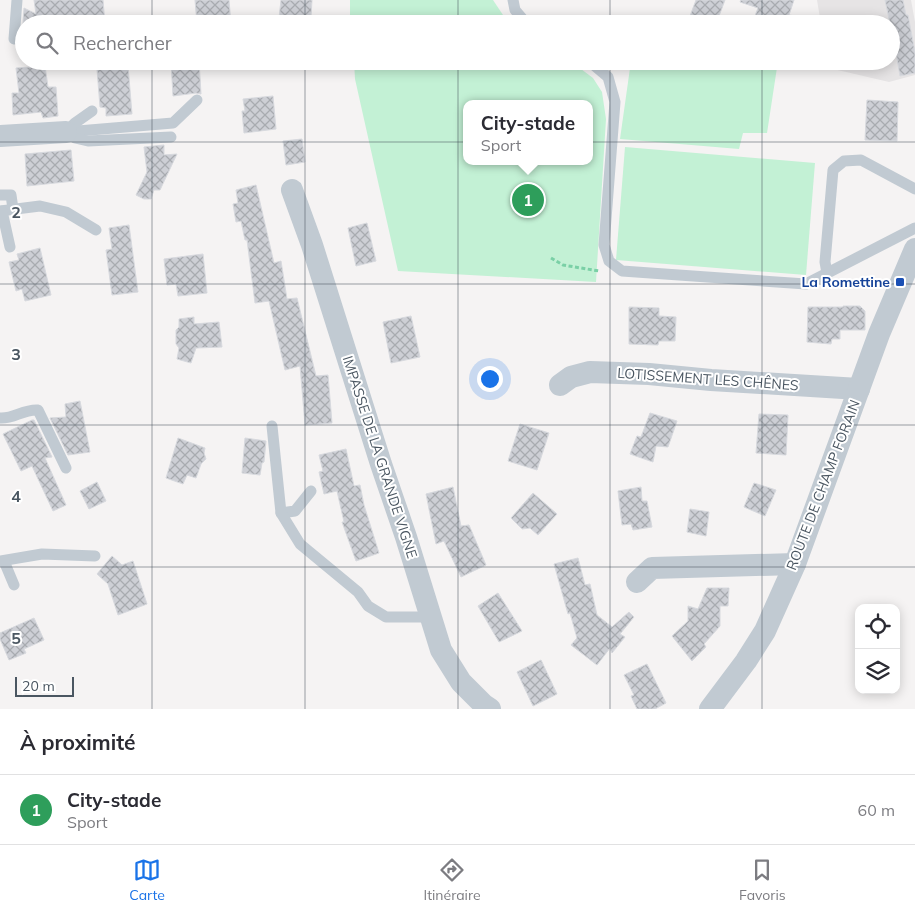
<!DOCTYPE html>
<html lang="fr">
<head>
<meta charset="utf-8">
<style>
	:root { --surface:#fff; --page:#f2f2f3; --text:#2b2b33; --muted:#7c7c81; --line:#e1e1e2; --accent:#1a73e8 }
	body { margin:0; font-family:Mulish,sans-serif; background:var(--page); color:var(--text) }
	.controls { position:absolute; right:15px; bottom:15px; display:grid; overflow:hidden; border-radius:10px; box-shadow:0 2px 12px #0003 }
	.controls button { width:45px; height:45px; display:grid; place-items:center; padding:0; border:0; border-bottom:1px solid var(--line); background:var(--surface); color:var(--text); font:25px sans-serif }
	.scale { position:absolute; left:15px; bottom:12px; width:59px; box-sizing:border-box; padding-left:5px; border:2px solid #4a5661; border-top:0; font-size:14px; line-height:18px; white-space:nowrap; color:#4a5661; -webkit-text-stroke:4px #fff; paint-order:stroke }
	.you { position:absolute; left:489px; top:378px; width:18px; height:18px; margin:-12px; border:4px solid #fff; border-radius:50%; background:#1a73e8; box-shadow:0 0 0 8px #1a73e833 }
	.badge { display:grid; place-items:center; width:32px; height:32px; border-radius:50%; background:var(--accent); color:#fff; font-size:16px; font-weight:700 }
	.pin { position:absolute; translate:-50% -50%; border:2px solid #fff; box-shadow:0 1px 5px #0006 }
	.popup { position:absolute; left:463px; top:100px; width:130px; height:65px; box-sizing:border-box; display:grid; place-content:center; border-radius:10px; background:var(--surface); filter:drop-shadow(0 1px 4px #0005); font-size:16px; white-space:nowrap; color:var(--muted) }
	.popup b { font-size:19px; color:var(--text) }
	.popup::after { content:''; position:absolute; left:50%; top:100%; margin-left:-10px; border:10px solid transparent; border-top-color:var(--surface) }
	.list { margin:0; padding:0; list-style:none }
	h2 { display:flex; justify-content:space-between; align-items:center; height:65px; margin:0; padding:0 20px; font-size:21px }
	h2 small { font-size:16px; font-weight:400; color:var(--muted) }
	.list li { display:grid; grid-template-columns:32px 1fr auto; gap:15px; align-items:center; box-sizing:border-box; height:70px; padding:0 20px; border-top:1px solid var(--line) }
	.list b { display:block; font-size:19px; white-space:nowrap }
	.list p { margin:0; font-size:16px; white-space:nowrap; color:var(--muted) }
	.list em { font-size:16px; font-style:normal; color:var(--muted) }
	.icon { flex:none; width:28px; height:28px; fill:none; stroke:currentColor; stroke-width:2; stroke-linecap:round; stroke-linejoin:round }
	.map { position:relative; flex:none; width:915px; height:709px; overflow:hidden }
	.search { position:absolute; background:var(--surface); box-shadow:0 2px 12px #0003; left:15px; right:15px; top:15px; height:55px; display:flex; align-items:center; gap:12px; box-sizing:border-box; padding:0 18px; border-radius:28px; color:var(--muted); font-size:19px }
	.sheet { height:135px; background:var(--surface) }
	nav { display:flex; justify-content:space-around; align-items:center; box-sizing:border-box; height:70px; border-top:1px solid var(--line); background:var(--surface); font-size:14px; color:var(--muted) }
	nav a { display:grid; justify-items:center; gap:2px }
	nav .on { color:var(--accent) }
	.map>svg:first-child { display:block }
	.education { fill:#e6e4e5 }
	.green { fill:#c3f1d5; fill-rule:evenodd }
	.building { fill:url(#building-cross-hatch); stroke:#d7d9de }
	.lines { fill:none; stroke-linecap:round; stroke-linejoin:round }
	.path { stroke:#7ad0a6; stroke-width:3; stroke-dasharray:4 2.5; stroke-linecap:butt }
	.lane { stroke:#c1cad2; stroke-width:11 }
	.street { stroke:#c1cad2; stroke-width:22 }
	.grid { fill:none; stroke:#4a5661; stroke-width:1; stroke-opacity:0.55 }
	.transit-dot { fill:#1a4fb4; stroke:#fff; stroke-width:2 }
	.labels { text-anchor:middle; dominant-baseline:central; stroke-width:4; stroke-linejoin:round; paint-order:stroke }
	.transit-label { font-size:14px; font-weight:bold; fill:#164399; stroke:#fff; text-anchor:end }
	.street-label { font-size:14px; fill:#4a5661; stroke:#fff }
	.grid-label { font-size:16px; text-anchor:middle; font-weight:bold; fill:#4a5661; stroke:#fff; stroke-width:4; stroke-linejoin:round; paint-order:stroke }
</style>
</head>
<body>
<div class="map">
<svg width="915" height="709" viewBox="0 0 915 709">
	<defs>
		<pattern id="building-cross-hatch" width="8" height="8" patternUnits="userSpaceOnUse" patternTransform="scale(1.25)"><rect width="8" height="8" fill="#cdcfd5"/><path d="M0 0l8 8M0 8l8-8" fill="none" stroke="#a8abb0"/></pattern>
	</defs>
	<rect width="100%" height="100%" fill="#f5f3f3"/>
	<!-- education -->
	<polygon class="education" points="817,0 911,0 915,22 915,75 889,82 829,68 828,61 891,61 891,24 821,24"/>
	<!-- green -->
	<g class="green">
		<polygon points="350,0 493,0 509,24 350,24"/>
		<path d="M354,61H563L577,66L593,78L602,92L606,119L596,282L398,271L355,79ZM467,104H589V161H467Z"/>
		<polygon points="631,61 778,61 767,133 743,133 739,149 620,139"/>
		<polygon points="625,147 815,163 806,275 616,260"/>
	</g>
	<!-- building -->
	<g class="building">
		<polygon points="34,0 103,0 105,24 23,24 24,8 36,14"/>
		<polygon points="195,0 229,0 231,24 197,24"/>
		<polygon points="281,0 312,0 311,17 301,16 300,20 279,18"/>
		<polygon points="696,0 725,0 716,24 687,24"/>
		<polygon points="741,0 794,0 789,15 801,17 800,24 752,24 758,8 740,2"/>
		<polygon points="885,0 903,0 906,15 908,15 915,52 915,73 900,76 891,24 890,24"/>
		<polygon points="171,61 199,61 201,94 196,93 173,96"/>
		<polygon points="45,66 48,87 56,87 58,116 43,118 41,112 13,115 12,93 19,93 16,68"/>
		<polygon points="128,66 132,114 106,116 106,108 100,107 97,69"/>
		<polygon points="273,96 276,129 244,133 242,111 245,111 243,99"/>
		<polygon points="867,100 898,102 897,141 865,140"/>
		<polygon points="302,139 305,162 286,165 283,141"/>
		<polygon points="164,145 164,155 177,154 160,190 154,190 151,199 144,199 136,195 147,172 144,147"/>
		<polygon points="71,150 74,181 27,186 25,154"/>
		<polygon points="256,185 274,263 281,261 287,299 297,298 316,376 328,375 332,423 305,425 300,366 285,370 269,301 255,303 247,240 245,240 241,221 236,222 233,204 238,203 236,190"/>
		<polygon points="367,223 376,261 356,266 348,228"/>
		<polygon points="129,225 138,292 112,295 106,250 112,249 109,228"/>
		<polygon points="40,248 51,295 25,301 22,289 16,291 9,262 19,260 17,254"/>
		<polygon points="203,254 207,293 178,296 176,284 167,285 164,259"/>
		<polygon points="843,306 860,306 865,311 865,330 840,330 840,339 832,339 831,344 807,342 808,307 843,307"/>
		<polygon points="629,307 659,308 659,316 676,317 675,341 659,341 658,345 629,344"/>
		<polygon points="411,316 420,357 391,363 383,322"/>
		<polygon points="194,317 194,324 219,322 222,347 196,348 191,363 177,359 179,348 176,344 176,330 179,327 179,319"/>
		<polygon points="80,401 90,452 68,455 50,418 66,417 65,404"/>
		<polygon points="650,413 677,421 668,447 656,446 653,462 630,454 637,436 641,437"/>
		<polygon points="759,414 788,415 786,455 756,453"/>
		<polygon points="32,420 34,420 52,457 45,458 66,505 53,511 32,466 21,471 3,434"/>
		<polygon points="520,424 549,433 537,470 508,461"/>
		<polygon points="178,438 205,448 204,453 206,459 201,464 196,478 187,475 183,484 166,478"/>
		<polygon points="245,438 266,441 264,462 262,463 260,475 242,473"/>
		<polygon points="346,449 354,486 360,485 364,505 379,553 356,561 342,522 344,522 337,491 324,494 319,472 323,471 319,455"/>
		<polygon points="97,482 106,501 89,509 80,491"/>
		<polygon points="754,483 776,490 765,516 744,507"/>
		<polygon points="453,487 461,526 469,525 486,565 461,577 444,541 436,544 426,494"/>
		<polygon points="641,487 642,501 647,501 652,527 633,530 631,524 622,525 618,491"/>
		<polygon points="533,493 557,514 538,535 530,528 522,529 511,518"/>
		<polygon points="690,509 709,512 706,536 687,532"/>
		<polygon points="112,556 122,565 133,561 147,604 118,615 108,584 97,574"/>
		<polygon points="578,558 585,585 590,584 597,615 612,627 629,612 634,617 620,634 625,637 612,653 610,648 597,665 571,645 577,638 570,613 568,614 554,564"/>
		<polygon points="707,588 729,588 728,606 720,606 720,626 704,644 706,647 692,661 672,636 688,621 688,606 698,609"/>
		<polygon points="498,593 522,631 499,642 478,606"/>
		<polygon points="34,618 44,640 24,649 26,653 9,660 0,639 0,633"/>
		<polygon points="541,660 557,694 533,706 517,672"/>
		<polygon points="647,664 666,703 655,709 637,709 631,696 634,695 624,675"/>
	</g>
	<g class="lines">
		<!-- path -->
		<polyline class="path" points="551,258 563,265 599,271"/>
		<!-- lane -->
		<g class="lane">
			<polyline points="513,0 515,10 527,24"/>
			<polyline points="14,39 17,0"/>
			<polyline points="589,61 608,77 615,102 604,245 609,261 622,271 806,284 915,228"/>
			<polyline points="66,132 173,123 197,100"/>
			<polyline points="66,132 75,138 88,141 171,137"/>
			<polyline points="66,132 75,123 92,111"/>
			<polyline points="0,195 11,195 13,209"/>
			<polyline points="0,211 40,206 66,212 96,230"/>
			<polyline points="2,211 10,247"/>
			<polyline points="827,273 825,262 833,170 844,161 861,160 915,189"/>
			<path d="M0,418C14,419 23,409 38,410L66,468"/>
			<polyline points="272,426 281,513 295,511 311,491"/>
			<polyline points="281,513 300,544 358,592 368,606 386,617 430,617"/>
			<polyline points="0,561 42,554 95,556"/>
			<polyline points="4,561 14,585"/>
		</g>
		<!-- street -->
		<g class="street">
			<polyline points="0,136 66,132"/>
			<polyline points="292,190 312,245 381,464 406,537 441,650 461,682 484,705 490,709"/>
			<polyline points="560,385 571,377 590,372 649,374 711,380 859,389"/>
			<polyline points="637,582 652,568 795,564"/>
			<polyline points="710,709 746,661 765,631 795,564 879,334 915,249"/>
		</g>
	</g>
	<!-- grid -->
	<path class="grid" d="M152,0V24M305,0V24M458,0V24M610,0V24M762,0V24M152,61V709M305,61V709M458,61V709M610,61V709M762,61V709M0,142H915M0,284H915M0,425H915M0,567H915"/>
	<!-- markers -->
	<rect class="transit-dot" x="895" y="277" width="10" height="10" rx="2.5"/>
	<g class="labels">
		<!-- transit labels -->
		<g class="transit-label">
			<text x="890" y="282">La Romettine</text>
		</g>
		<!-- street labels -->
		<g class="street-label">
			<text transform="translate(708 379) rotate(4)">LOTISSEMENT LES CHÊNES</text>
			<text transform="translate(380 457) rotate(72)">IMPASSE DE LA GRANDE VIGNE</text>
			<text transform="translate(823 485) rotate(-69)">ROUTE DE CHAMP FORAIN</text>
		</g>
	</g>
	<g class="grid-label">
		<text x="16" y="218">2</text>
		<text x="16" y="360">3</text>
		<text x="16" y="502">4</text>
		<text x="16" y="644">5</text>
	</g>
</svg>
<div class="controls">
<button><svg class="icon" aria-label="locate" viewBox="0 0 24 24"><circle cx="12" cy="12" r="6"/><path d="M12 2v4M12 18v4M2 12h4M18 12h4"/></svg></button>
<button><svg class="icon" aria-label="layers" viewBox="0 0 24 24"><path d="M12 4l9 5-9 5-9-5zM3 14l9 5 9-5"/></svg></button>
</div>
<div class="scale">20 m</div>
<div class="you"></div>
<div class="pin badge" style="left:528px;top:200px;background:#2e9e5b">1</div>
<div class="popup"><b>City-stade</b>Sport</div>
<div class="search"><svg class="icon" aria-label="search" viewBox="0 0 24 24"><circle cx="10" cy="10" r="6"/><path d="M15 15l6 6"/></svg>Rechercher</div>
</div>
<section class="sheet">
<h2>À proximité<small></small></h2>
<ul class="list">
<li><span class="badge" style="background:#2e9e5b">1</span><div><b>City-stade</b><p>Sport</p></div><em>60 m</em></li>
</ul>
</section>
<nav>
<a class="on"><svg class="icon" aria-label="map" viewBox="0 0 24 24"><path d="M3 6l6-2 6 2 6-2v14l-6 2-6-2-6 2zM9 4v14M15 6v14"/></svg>Carte</a>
<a><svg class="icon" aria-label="directions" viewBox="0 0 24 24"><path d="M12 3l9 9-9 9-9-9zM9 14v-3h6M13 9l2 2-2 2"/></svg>Itinéraire</a>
<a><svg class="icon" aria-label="saved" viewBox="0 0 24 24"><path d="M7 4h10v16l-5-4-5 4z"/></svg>Favoris</a>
</nav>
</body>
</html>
